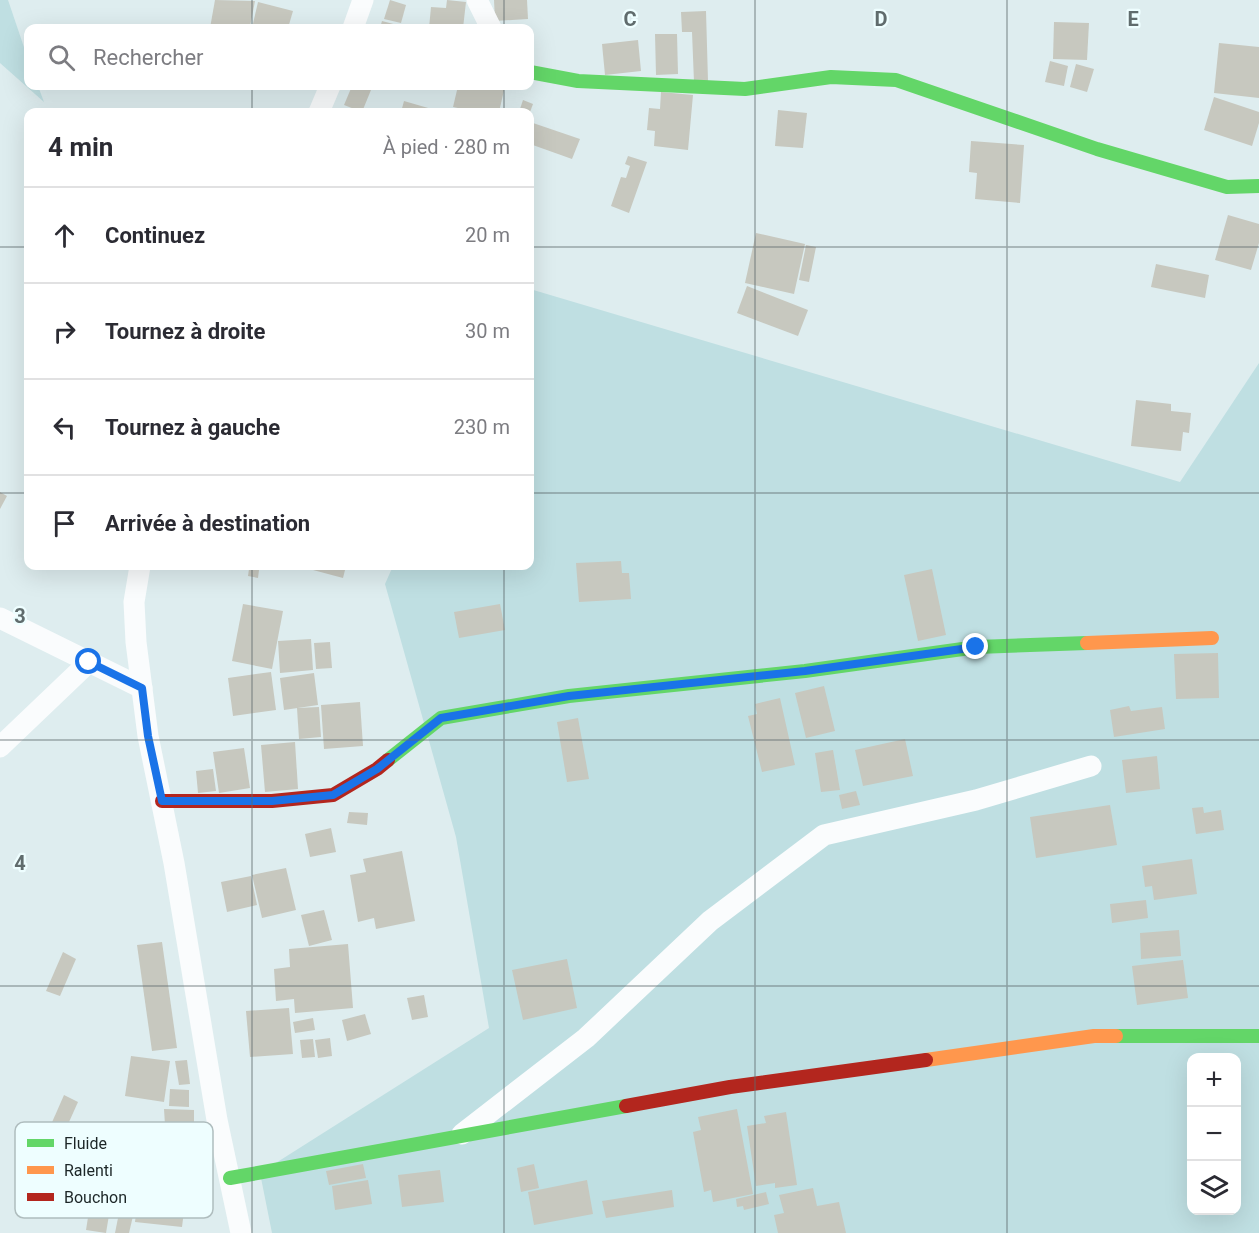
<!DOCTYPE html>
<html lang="fr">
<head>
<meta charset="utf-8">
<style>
	:root { --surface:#fff; --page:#f2f2f3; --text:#2b2b33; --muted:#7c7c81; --line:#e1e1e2 }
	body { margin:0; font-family:Roboto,sans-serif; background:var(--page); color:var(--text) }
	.controls { position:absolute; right:18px; bottom:18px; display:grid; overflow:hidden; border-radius:12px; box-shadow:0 6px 24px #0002 }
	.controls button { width:54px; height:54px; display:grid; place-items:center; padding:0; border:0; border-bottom:2px solid var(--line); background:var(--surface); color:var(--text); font:30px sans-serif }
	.stop { position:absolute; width:18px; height:18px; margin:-14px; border:4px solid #1a73e8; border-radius:50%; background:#fff }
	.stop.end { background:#1a73e8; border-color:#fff; box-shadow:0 2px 6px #0008 }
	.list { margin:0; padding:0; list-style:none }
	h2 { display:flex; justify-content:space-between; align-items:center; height:78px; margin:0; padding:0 24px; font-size:26px }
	h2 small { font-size:20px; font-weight:400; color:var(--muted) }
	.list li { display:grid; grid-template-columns:39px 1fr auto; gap:18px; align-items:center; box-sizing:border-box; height:96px; padding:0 24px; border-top:2px solid var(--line) }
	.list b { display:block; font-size:22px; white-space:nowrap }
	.list em { font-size:20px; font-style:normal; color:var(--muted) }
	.icon { flex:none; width:33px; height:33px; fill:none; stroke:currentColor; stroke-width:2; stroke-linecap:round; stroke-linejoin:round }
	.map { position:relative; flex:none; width:1259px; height:1233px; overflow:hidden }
	.search { position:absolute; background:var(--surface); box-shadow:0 6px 24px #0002; left:24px; top:24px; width:510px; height:66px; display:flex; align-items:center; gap:15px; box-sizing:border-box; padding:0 21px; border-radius:12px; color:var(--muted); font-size:22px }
	.panel { position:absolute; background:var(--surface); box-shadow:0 6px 24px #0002; left:24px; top:108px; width:510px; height:462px; border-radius:12px }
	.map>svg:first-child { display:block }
	.green { fill:#bfdfe2; fill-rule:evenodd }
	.building { fill:#c7c8bf }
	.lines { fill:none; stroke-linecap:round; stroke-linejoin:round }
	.street { stroke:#fafcfd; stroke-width:21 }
	.fast { stroke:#63d668; stroke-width:14 }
	.slow { stroke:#ff974d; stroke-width:14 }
	.jam { stroke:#b3261e; stroke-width:14 }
	.route { stroke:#1a73e8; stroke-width:8 }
	.grid { fill:none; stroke:#606c6d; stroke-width:1.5; stroke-opacity:0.55 }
	.key { fill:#eefeff; stroke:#afbdbe; stroke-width:1.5 }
	.key-label { font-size:16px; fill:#1c2627 }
	.grid-label { font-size:20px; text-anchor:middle; font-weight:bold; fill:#606c6d; stroke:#eefeff; stroke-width:4.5; stroke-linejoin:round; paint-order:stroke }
</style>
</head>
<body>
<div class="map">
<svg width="1259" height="1233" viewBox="0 0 1259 1233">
	<rect width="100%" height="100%" fill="#deedef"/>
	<!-- green -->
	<g class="green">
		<polygon points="0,0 8,0 28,59 28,86 38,86 44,102 0,63"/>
		<path d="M530,289L1180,482L1259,363V1233H272L260,1173L489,1028L456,837L385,584L393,566H530ZM1192,1058H1236V1210H1192Z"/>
	</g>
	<!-- building -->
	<g class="building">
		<polygon points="215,0 255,1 250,27 210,28"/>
		<polygon points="390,0 406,5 401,23 384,19"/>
		<polygon points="447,0 466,2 463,28 429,28 431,7 446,8"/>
		<polygon points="494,0 527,0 528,19 495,21"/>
		<polygon points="258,2 293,11 288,28 252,28"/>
		<polygon points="706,11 708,81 694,82 692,32 682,32 681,12"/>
		<polygon points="382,21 401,26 400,28 380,28"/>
		<polygon points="1054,22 1089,23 1087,60 1053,59"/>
		<polygon points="655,34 677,34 678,74 656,75"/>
		<polygon points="638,40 641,71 605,75 602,44"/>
		<polygon points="1219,43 1259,47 1259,98 1214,93"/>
		<polygon points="1050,61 1068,66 1064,86 1045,82"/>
		<polygon points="1076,64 1094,69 1087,92 1070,87"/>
		<polygon points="352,86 359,86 371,90 362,112 344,105"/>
		<polygon points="458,86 505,86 499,112 477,112 453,107"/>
		<polygon points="661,92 693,95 688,150 654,146 655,131 647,130 649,108 660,109"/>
		<polygon points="1214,97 1259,112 1259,123 1252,146 1204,130"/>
		<polygon points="523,100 533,104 530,112 520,109"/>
		<polygon points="404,101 442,112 401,112"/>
		<polygon points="778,110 807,113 803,148 775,146"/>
		<polygon points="533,123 580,139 572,159 530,144 530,133"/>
		<polygon points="971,141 1024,145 1020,203 975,199 977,173 969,172"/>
		<polygon points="628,156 647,162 629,213 611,206 621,177 626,178 630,166 625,164"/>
		<polygon points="1228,215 1259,224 1259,243 1251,270 1215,260"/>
		<polygon points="756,233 805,244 794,294 745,283"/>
		<polygon points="806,245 816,247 809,282 799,280"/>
		<polygon points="1156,264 1209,275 1205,298 1151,287"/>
		<polygon points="747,286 808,310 798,336 737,313"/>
		<polygon points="1136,400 1171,404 1171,411 1191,413 1189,433 1183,432 1181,451 1131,446"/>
		<polygon points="0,492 7,496 0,509"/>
		<polygon points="621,561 622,573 629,573 631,599 579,602 576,563"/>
		<polygon points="298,566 346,566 343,578"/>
		<polygon points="249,569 259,570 258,578 248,576"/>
		<polygon points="932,569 946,635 918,641 904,575"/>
		<polygon points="243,604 283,611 272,669 232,661"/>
		<polygon points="500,604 505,630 459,638 454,612"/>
		<polygon points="311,639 313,670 280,673 278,641"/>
		<polygon points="330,642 332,668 316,669 314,643"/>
		<polygon points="1218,653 1219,698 1176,699 1174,654"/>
		<polygon points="271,672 276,710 233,716 228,678"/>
		<polygon points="314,673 318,705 284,710 280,678"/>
		<polygon points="824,686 835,731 806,738 795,693"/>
		<polygon points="780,698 795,765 762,772 748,716 757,714 755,704"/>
		<polygon points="360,702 363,746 324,749 321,705"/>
		<polygon points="1129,706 1131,711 1162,707 1165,729 1114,737 1110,710"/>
		<polygon points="319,707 321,737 299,739 297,708"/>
		<polygon points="578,718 589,779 567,782 557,722"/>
		<polygon points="905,739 913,776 863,786 855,750"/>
		<polygon points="295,742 298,789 265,792 261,745"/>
		<polygon points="244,748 250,788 219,793 213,752"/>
		<polygon points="833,750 840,790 821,792 815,753"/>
		<polygon points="1157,756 1160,789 1126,793 1122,760"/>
		<polygon points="213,769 216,791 198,793 196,771"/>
		<polygon points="856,791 860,805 842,809 839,795"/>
		<polygon points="1110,805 1117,845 1036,858 1030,817"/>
		<polygon points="1203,807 1204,813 1221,810 1224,830 1196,834 1192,808"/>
		<polygon points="349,812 368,813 367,825 347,823"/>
		<polygon points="331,828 336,852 310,857 305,834"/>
		<polygon points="402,851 415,921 376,929 374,918 358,922 350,875 366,872 363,859"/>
		<polygon points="1192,859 1197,894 1154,900 1152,886 1145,887 1142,866"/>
		<polygon points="286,868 296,910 262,918 252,875"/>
		<polygon points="251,876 257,905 227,912 221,882"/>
		<polygon points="1146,900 1148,918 1112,923 1110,904"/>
		<polygon points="324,910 332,940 309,946 301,915"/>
		<polygon points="1179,930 1181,956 1141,959 1140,933"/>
		<polygon points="162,942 177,1048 152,1051 137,945"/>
		<polygon points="348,944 353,1008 295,1013 294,999 276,1001 274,969 290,967 289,949"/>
		<polygon points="63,952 76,959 60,996 46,991"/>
		<polygon points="567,959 577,1008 523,1020 512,970"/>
		<polygon points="1183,960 1188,998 1137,1005 1132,966"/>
		<polygon points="424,995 428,1017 412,1020 407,998"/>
		<polygon points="289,1008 293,1054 250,1057 246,1011"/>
		<polygon points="365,1014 371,1034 347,1041 342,1020"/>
		<polygon points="313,1018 315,1030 295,1033 293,1022"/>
		<polygon points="330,1038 332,1056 318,1058 315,1040"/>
		<polygon points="313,1039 315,1057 302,1058 300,1040"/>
		<polygon points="131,1056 170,1061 164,1102 125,1096"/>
		<polygon points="187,1060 190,1084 179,1085 175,1061"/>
		<polygon points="170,1089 189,1090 189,1107 169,1106"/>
		<polygon points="64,1095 78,1102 60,1142 46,1136"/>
		<polygon points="164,1109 194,1110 194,1144 183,1144 183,1125 165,1125"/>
		<polygon points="737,1109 753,1194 713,1202 711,1190 704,1192 693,1132 701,1130 698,1117"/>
		<polygon points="786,1112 797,1185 775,1188 775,1183 756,1186 747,1126 766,1123 764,1116"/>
		<polygon points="363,1164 366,1178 329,1185 326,1171"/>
		<polygon points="534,1164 539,1188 521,1192 517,1168"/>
		<polygon points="440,1170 444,1202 402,1207 398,1175"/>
		<polygon points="141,1174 188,1180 182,1227 135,1222"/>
		<polygon points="368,1180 372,1204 335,1210 332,1186"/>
		<polygon points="587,1180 593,1214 534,1225 528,1192"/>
		<polygon points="813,1188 817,1206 839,1202 846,1233 778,1233 774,1215 784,1213 779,1195"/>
		<polygon points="672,1190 674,1207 606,1218 602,1201"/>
		<polygon points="766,1192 769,1204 744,1210 743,1206 737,1207 736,1199"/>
		<polygon points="89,1211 109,1215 106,1233 86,1230"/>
		<polygon points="119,1213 133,1216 129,1233 115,1233"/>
	</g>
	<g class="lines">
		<!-- street -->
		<g class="street">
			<polyline points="477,0 491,28"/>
			<polyline points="353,28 363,0"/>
			<polyline points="319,112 330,86"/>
			<polyline points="140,566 134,602 136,642 148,736 174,863 217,1120 241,1233"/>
			<polyline points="0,618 142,688"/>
			<polyline points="0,747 89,662"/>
			<polyline points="462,1134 586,1038 710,921 824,835 976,800 1091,766"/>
		</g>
		<!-- fast -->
		<g class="fast">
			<polyline points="530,72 578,81 745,89 831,77 896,80 1097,149 1227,187 1259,186"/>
			<polyline points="388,760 441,718 569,696 805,671 977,647 1087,643"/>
			<polyline points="1116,1036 1259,1036"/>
			<polyline points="230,1178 626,1106"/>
		</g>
		<!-- slow -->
		<g class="slow">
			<polyline points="1087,643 1212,638"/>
			<polyline points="926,1060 1094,1036 1116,1036"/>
		</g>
		<!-- jam -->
		<g class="jam">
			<polyline points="162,801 272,801 333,795 377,769 388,760"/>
			<polyline points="626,1106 730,1087 926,1060"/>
		</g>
	</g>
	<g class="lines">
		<!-- route -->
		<polyline class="route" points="89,662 142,688 148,736 162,801 272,801 333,795 377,769 441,718 569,696 805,671 976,647"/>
	</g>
	<!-- grid -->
	<path class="grid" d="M252,0V28M504,0V28M755,0V1233M1007,0V1233M252,86V112M504,86V112M0,247H28M530,247H1259M0,493H28M530,493H1259M252,566V1233M504,566V1233M0,740H1259M0,986H1259"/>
	<!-- legend -->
	<rect x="15" y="1122" width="198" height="96" rx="9" class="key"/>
	<rect x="27" y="1139" width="27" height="8" fill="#63d668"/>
	<rect x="27" y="1166" width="27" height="8" fill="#ff974d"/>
	<rect x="27" y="1193" width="27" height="8" fill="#b3261e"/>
	<g class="key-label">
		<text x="64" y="1149">Fluide</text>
		<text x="64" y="1176">Ralenti</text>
		<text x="64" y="1203">Bouchon</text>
	</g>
	<g class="grid-label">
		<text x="630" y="26">C</text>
		<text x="881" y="26">D</text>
		<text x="1133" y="26">E</text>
		<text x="20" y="623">3</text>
		<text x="20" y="870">4</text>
	</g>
</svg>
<div class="controls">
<button>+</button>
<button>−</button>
<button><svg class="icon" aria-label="layers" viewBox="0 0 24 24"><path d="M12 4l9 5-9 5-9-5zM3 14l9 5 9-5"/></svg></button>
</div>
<div class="stop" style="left:89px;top:662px"></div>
<div class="stop end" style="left:976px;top:647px"></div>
<div class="search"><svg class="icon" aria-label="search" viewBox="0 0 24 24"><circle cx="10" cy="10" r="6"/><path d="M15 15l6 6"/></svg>Rechercher</div>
<section class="panel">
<h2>4 min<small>À pied · 280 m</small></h2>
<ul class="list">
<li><svg class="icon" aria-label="ahead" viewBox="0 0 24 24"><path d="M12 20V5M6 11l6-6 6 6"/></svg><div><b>Continuez</b></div><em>20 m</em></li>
<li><svg class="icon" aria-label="right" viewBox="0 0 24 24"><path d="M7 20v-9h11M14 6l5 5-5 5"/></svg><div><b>Tournez à droite</b></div><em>30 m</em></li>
<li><svg class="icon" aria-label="left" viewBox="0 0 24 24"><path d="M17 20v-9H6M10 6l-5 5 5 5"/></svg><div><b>Tournez à gauche</b></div><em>230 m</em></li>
<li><svg class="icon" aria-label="arrive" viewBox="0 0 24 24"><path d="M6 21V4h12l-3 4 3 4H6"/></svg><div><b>Arrivée à destination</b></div></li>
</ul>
</section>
</div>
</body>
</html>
